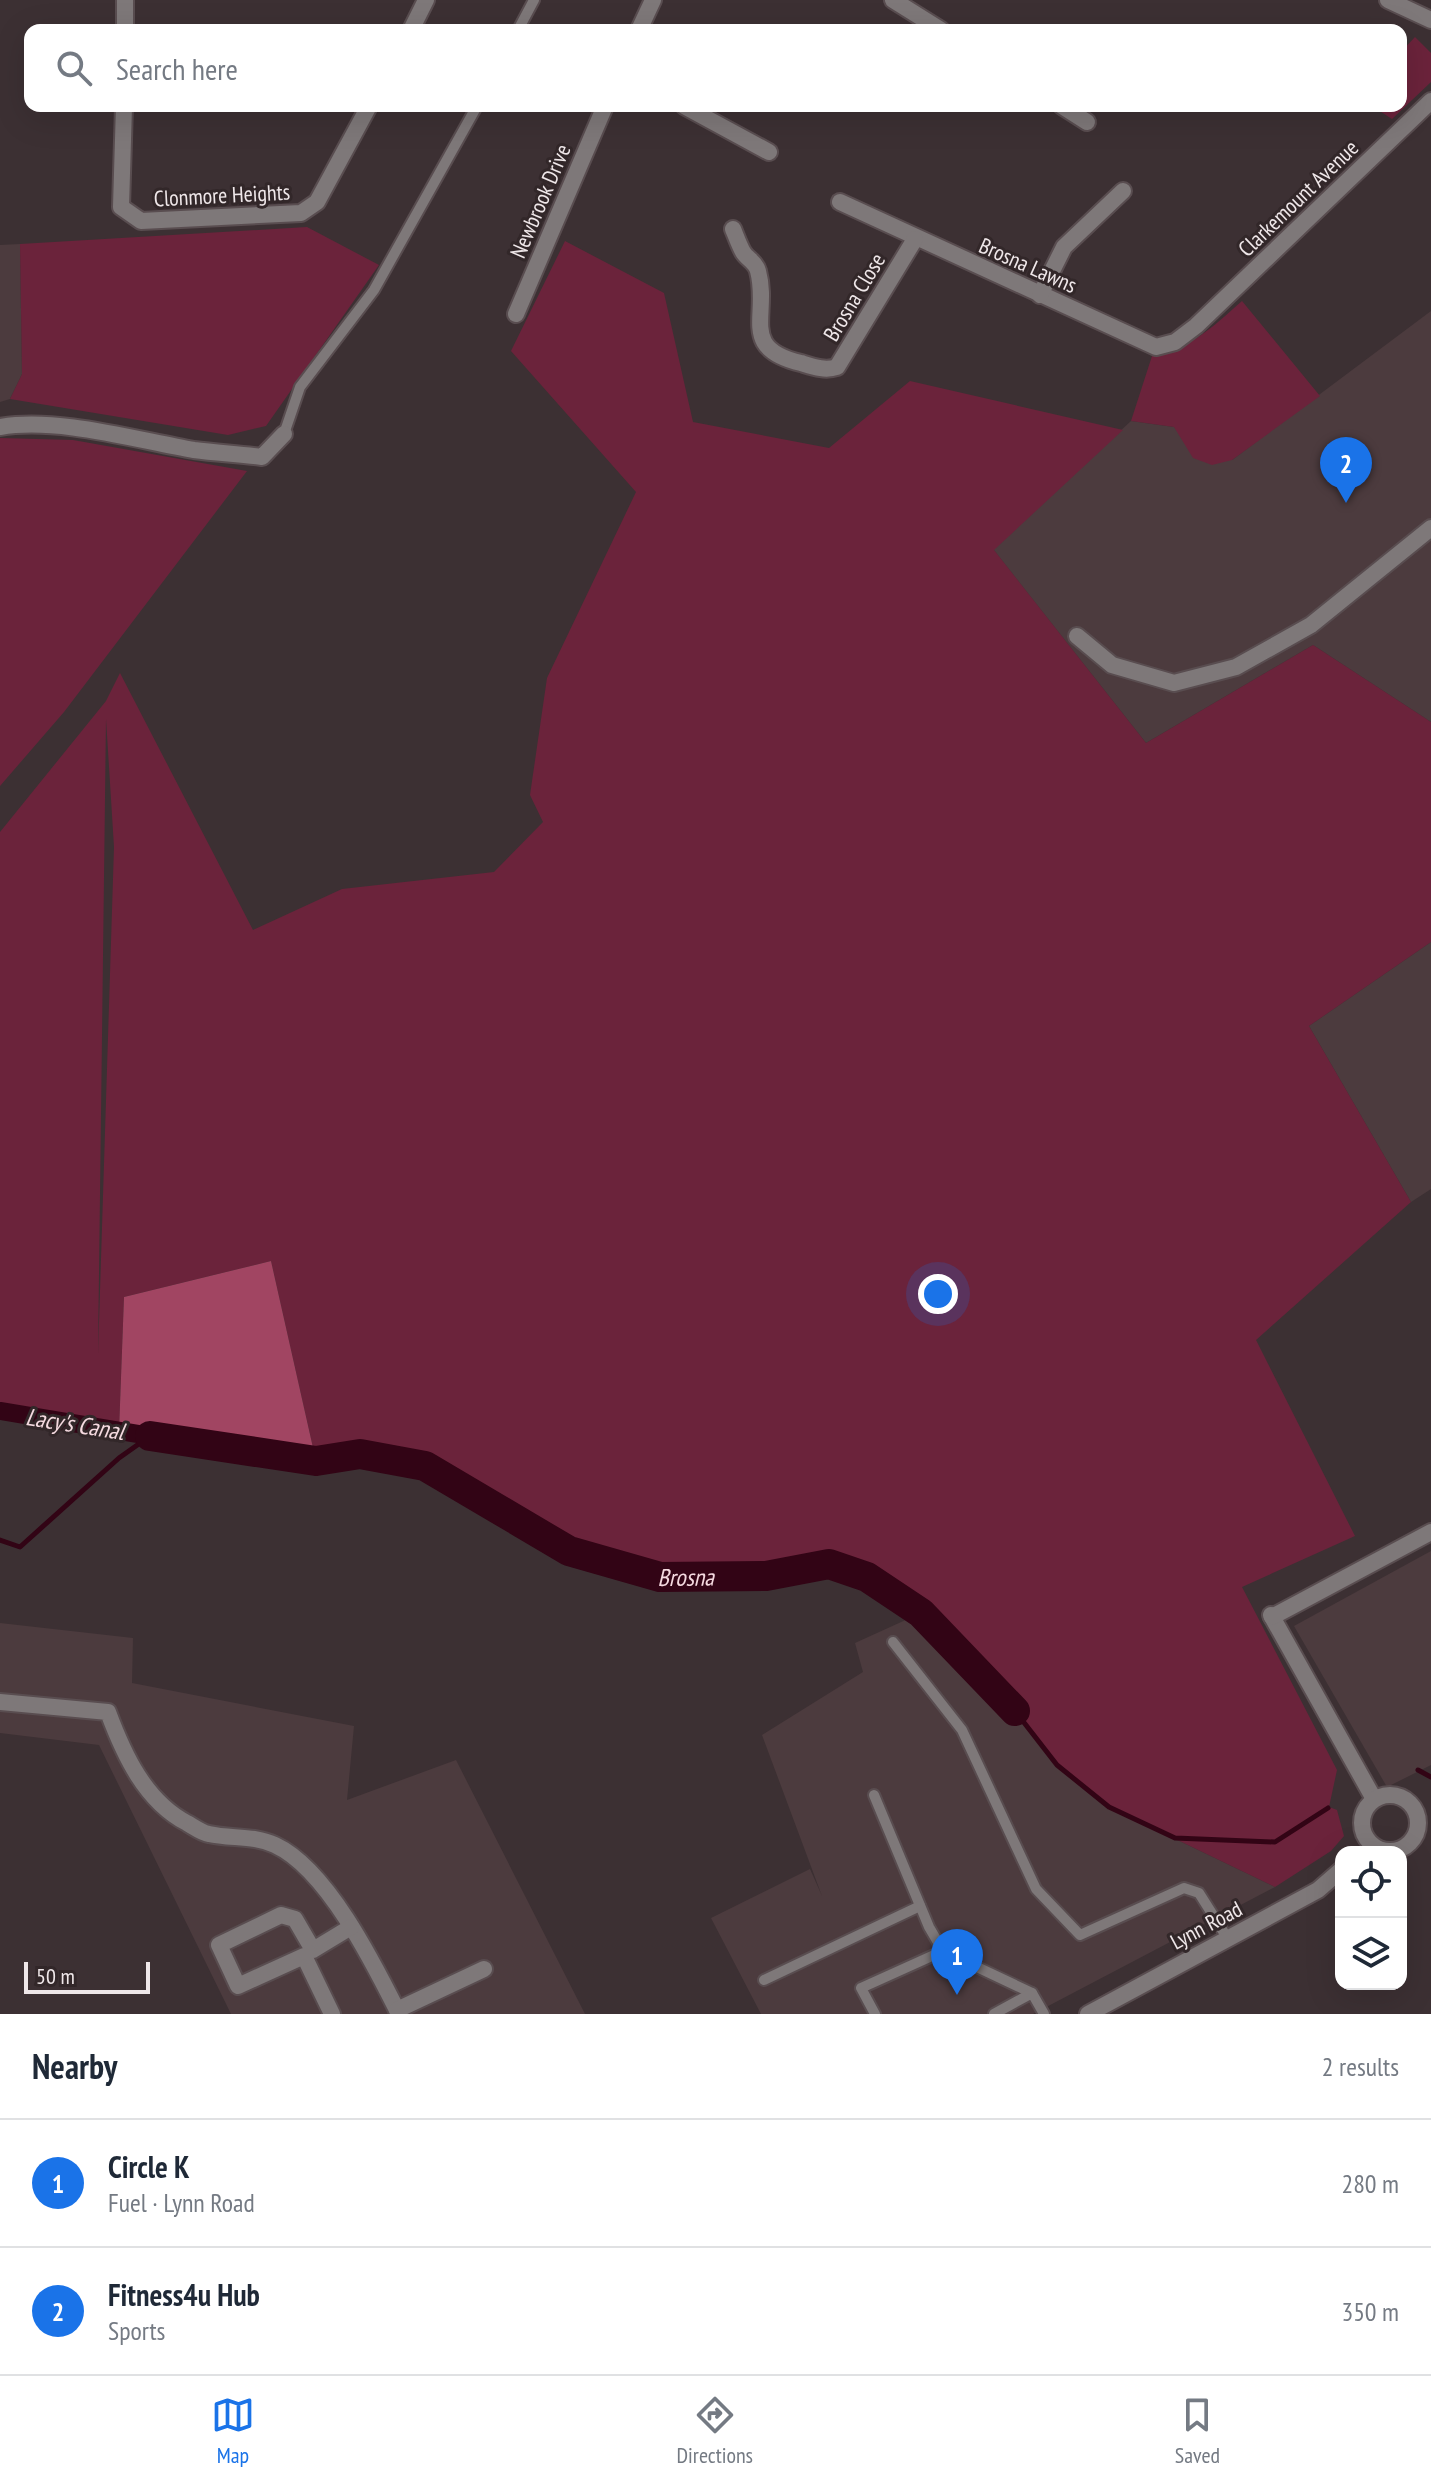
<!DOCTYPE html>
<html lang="en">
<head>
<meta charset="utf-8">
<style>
	:root { --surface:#fff; --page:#f2f2f3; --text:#1f2937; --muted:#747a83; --line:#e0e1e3; --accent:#1a73e8 }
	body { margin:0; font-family:"PT Sans Narrow",sans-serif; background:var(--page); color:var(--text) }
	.controls { position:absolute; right:24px; bottom:24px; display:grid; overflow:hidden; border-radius:16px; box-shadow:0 8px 32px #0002 }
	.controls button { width:72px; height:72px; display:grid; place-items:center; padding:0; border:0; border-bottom:2px solid var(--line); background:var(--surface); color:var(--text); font:40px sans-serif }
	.scale { position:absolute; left:24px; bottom:20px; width:126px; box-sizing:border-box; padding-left:8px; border:4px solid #efe7e9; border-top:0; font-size:22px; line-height:28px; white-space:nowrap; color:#efe7e9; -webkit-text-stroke:6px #322729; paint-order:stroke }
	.you { position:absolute; left:938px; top:1294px; width:28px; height:28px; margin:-20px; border:6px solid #fff; border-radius:50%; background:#1a73e8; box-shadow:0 0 0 12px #1a73e833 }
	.badge { display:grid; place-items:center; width:52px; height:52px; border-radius:50%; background:var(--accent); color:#fff; font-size:26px; font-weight:700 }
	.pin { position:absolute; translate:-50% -66px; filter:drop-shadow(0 2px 4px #0008) }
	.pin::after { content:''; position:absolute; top:42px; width:28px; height:24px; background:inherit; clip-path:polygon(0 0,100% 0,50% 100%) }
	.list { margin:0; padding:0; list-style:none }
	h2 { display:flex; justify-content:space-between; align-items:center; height:104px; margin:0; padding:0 32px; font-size:34px }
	h2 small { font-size:26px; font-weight:400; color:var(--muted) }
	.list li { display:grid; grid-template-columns:52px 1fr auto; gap:24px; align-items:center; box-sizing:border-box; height:128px; padding:0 32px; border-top:2px solid var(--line) }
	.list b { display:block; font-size:30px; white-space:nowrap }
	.list p { margin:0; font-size:26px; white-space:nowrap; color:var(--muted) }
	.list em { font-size:26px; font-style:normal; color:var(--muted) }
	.icon { flex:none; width:44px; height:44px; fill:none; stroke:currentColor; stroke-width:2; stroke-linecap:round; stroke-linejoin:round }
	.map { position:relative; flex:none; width:1431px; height:2014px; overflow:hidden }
	.search { position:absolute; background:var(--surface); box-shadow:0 8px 32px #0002; left:24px; right:24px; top:24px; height:88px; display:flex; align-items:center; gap:20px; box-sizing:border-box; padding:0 28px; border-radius:16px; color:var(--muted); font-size:30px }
	.sheet { height:360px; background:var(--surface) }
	nav { display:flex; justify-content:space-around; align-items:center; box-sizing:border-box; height:112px; border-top:2px solid var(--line); background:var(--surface); font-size:22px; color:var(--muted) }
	nav a { display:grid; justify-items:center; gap:4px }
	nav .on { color:var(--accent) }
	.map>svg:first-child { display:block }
	.built { fill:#4c3b3e }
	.green { fill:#6b233b; fill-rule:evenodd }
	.forest { fill:#a14562 }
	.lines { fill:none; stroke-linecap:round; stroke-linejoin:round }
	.stream { stroke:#320415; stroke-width:5 }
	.canal { stroke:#320415; stroke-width:18 }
	.river { stroke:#320415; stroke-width:30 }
	.service-casing { stroke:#594d50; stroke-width:14 }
	.minor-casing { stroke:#594d50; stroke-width:20 }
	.tertiary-casing { stroke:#594d50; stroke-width:20 }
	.service { stroke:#7e7879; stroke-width:10 }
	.minor { stroke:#7e7879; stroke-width:16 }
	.tertiary { stroke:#7e7879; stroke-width:16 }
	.labels { text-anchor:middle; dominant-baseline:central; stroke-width:6; stroke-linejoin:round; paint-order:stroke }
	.street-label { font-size:22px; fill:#efe7e9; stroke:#322729 }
	.water-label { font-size:24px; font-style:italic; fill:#f5dae0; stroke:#322729 }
</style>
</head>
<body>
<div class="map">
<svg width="1431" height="2014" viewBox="0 0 1431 2014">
	<rect width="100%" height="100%" fill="#3c3033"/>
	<!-- built -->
	<g class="built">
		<polygon points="20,244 22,374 10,399 0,402 0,245"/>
		<polygon points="1431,311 1431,722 1313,645 1146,743 993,549 1131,421 1174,427 1232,460"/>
		<polygon points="1431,942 1431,1189 1411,1202 1309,1026"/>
		<polygon points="1431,1551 1431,1765 1387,1787 1294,1626"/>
		<polygon points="921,1613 1015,1711 1057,1765 1109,1807 1275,1887 1033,2014 761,2014 711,1918 810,1869 822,1896 762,1735 863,1672 855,1643"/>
		<polygon points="0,1623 133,1638 132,1683 354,1726 347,1800 456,1760 585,2014 231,2014 99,1745 0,1733"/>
	</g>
	<!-- green -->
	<g class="green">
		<polygon points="1415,37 1431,53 1431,82 1392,119 1372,106 1401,106 1401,52"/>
		<polygon points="307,227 379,265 266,426 228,435 10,399 22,374 20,244"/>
		<path d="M565,241L664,293L693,422L829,448L910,381L1123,430L994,550L1146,743L1313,645L1431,722V942L1309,1026L1411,1202L1256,1340L1355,1536L1242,1587L1337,1770L1329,1807L1337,1810L1344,1836L1331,1851L1275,1887L1109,1807L1057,1765L1015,1711L921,1613L867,1577L829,1564L766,1576L660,1577L569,1551L425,1466L360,1455L316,1461L271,1261L124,1297L119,1431L0,1409V832L106,701L120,673L253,930L342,889L494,872L543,822L530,795L547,678L636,492L511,351ZM106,719L114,847L98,1354Z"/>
		<path d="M1242,301L1320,396L1232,460L1212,465L1193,458L1174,427L1131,421L1152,356C1195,345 1209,330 1242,301Z"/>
		<polygon points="0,438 73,440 247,471 64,712 0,786"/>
	</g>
	<!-- forest -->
	<polygon class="forest" points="271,1261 316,1461 119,1431 124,1297"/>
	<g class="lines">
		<!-- stream -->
		<g class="stream">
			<polyline points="0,1540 20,1547 119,1458 150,1436"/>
			<polyline points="1015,1711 1057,1765 1109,1807 1175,1838 1275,1842 1328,1808"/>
			<polyline points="1418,1770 1431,1777"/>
		</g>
		<!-- canal -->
		<polyline class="canal" points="0,1411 150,1436"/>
		<!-- river -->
		<path class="river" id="s1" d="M150,1436L316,1461L360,1454L425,1466L569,1551L660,1577L766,1576L829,1564L867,1577L921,1613L1015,1711"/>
		<defs>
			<g id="service">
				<polyline points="518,30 534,0"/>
				<polyline points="284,434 300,387 374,290 477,106"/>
				<polyline points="893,1642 962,1730 1036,1889 1080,1935 1184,1888 1199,1893 1228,1939"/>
				<polyline points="874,1795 929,1927 943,1951"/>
				<polyline points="764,1980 920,1906"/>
				<polyline points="875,2014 861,1988 943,1951 1032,1993"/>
				<polyline points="994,2014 1032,1993 1044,2014"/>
			</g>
			<g id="minor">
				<polyline points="125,0 125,30"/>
				<polyline points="893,0 941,30"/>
				<polyline points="411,30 426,0"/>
				<polyline points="639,30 653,0"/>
				<polyline points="124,106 121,207 141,221 301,213 317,202 369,106"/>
				<polyline points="684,106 769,152"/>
				<polyline points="1062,106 1087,122"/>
				<polyline points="840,202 1156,347 1175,342 1196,326 1431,101"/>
				<path d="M733,229C736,236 739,245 743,252C747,259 756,262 758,271C770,316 738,348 801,363C814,367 825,371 837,367L915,239"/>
				<polyline points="1040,295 1064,247 1123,191"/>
				<polyline points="516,314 605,106"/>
				<path d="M0,427C58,417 136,440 194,450C217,453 239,454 262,457L284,434"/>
				<polyline points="1271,1615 1374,1799"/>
				<polyline points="1272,1617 1431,1532"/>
				<path d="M0,1702L108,1712C124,1755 145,1801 187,1823C194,1827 202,1833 209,1834C231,1839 254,1835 275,1845C327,1869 374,1964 399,2014"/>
				<polyline points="397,2010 484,1969"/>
				<polyline points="332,2014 304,1956 238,1986 219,1945 281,1915 295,1919 313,1950 351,1927"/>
			</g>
			<g id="tertiary">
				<polyline points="1388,0 1431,20"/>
				<polyline points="1077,636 1112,665 1174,683 1236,667 1311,625 1431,528"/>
				<circle cx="1390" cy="1823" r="28"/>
				<polyline points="1088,2014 1318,1890 1341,1870"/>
			</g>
		</defs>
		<!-- service casing -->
		<use href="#service" class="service-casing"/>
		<!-- minor casing -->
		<use href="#minor" class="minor-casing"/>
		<!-- tertiary casing -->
		<use href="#tertiary" class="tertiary-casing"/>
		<!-- service -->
		<use href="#service" class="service"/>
		<!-- minor -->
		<use href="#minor" class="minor"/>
		<!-- tertiary -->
		<use href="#tertiary" class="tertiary"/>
	</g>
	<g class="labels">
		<!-- street labels -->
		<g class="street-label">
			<text transform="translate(222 195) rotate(-3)">Clonmore Heights</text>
			<text transform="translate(1298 198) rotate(-44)">Clarkemount Avenue</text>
			<text transform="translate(540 201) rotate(-67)">Newbrook Drive</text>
			<text transform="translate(1028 265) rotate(24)">Brosna Lawns</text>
			<text transform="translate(854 297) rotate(-59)">Brosna Close</text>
			<text transform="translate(1206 1925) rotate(-28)">Lynn Road</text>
		</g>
		<!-- water labels -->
		<g class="water-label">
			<text transform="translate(75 1424) rotate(9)">Lacy's Canal</text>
			<text stroke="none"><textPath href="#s1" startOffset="566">Brosna</textPath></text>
		</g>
	</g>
</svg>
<div class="controls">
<button><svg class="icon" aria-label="locate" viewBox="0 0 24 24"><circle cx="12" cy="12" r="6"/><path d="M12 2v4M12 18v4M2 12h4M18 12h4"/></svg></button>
<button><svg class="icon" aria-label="layers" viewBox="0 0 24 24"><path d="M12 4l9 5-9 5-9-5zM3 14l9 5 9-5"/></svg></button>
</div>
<div class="scale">50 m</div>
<div class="you"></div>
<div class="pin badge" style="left:957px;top:1995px">1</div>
<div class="pin badge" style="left:1346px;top:503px">2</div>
<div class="search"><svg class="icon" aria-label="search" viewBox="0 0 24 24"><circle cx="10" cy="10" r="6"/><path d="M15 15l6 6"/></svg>Search here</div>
</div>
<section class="sheet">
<h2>Nearby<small>2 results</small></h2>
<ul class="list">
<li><span class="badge">1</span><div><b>Circle K</b><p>Fuel · Lynn Road</p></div><em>280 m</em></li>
<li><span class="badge">2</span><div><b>Fitness4u Hub</b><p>Sports</p></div><em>350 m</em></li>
</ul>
</section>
<nav>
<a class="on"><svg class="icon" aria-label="map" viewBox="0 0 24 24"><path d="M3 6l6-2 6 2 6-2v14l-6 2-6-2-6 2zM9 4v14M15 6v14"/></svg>Map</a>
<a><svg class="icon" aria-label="directions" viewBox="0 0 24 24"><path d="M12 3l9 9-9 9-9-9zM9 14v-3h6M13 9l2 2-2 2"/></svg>Directions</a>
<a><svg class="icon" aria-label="saved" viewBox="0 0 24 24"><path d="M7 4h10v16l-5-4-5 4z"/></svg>Saved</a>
</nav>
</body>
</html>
